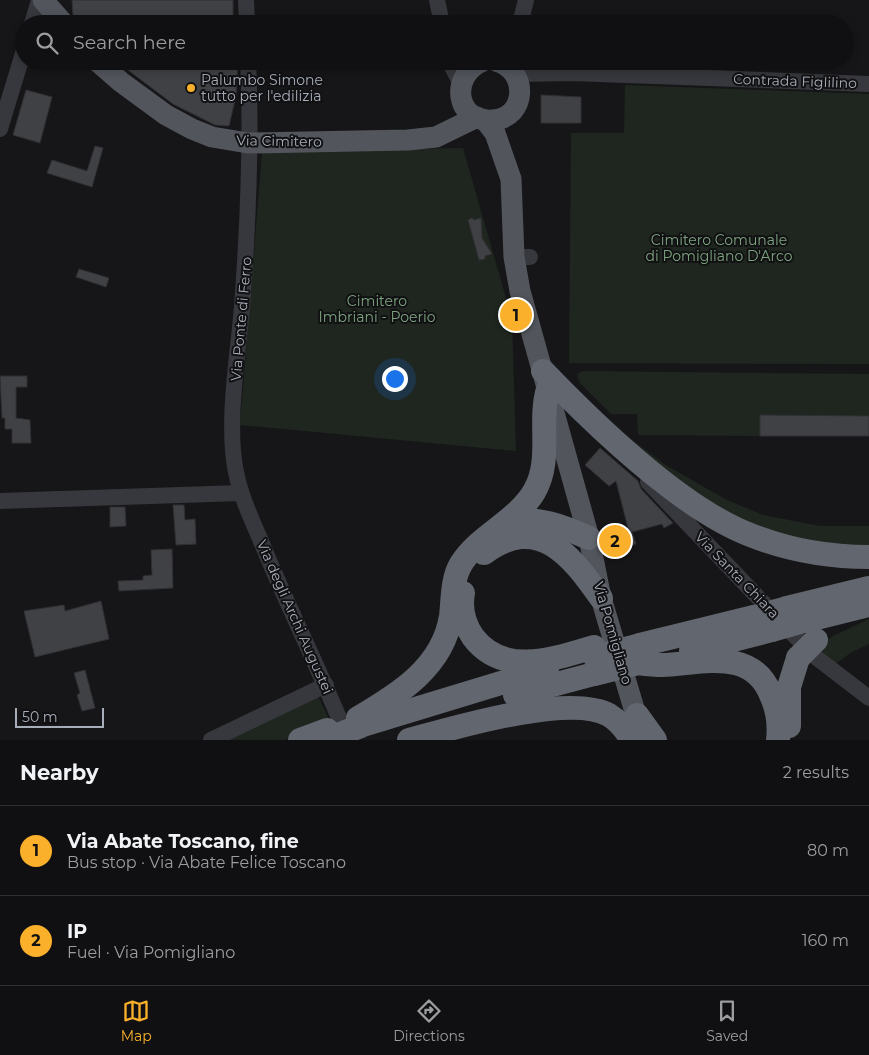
<!DOCTYPE html>
<html lang="en">
<head>
<meta charset="utf-8">
<style>
	:root { --surface:#101012; --page:#1e1e20; --text:#f1f3f6; --muted:#9c9d9f; --line:#303032; --accent:#fab02b }
	body { margin:0; font-family:Montserrat,sans-serif; background:var(--page); color:var(--text) }
	.scale { position:absolute; left:15px; bottom:12px; width:89px; box-sizing:border-box; padding-left:5px; border:2px solid #a7adb9; border-top:0; font-size:14px; line-height:18px; white-space:nowrap; color:#a7adb9; -webkit-text-stroke:4px #111113; paint-order:stroke }
	.you { position:absolute; left:394px; top:378px; width:18px; height:18px; margin:-12px; border:4px solid #fff; border-radius:50%; background:#1a73e8; box-shadow:0 0 0 8px #1a73e833 }
	.badge { display:grid; place-items:center; width:32px; height:32px; border-radius:50%; background:var(--accent); color:#111; font-size:16px; font-weight:700 }
	.pin { position:absolute; translate:-50% -50%; border:2px solid #fff; box-shadow:0 1px 5px #0006 }
	.list { margin:0; padding:0; list-style:none }
	h2 { display:flex; justify-content:space-between; align-items:center; height:65px; margin:0; padding:0 20px; font-size:21px }
	h2 small { font-size:16px; font-weight:400; color:var(--muted) }
	.list li { display:grid; grid-template-columns:32px 1fr auto; gap:15px; align-items:center; box-sizing:border-box; height:90px; padding:0 20px; border-top:1px solid var(--line) }
	.list b { display:block; font-size:19px; white-space:nowrap }
	.list p { margin:0; font-size:16px; white-space:nowrap; color:var(--muted) }
	.list em { font-size:16px; font-style:normal; color:var(--muted) }
	.icon { flex:none; width:28px; height:28px; fill:none; stroke:currentColor; stroke-width:2; stroke-linecap:round; stroke-linejoin:round }
	.map { position:relative; flex:none; width:869px; height:740px; overflow:hidden }
	.search { position:absolute; background:var(--surface); box-shadow:0 2px 8px #0003; left:15px; right:15px; top:15px; height:55px; display:flex; align-items:center; gap:12px; box-sizing:border-box; padding:0 18px; border-radius:28px; color:var(--muted); font-size:19px }
	.sheet { height:245px; background:var(--surface) }
	nav { display:flex; justify-content:space-around; align-items:center; box-sizing:border-box; height:70px; border-top:1px solid var(--line); background:var(--surface); font-size:14px; color:var(--muted) }
	nav a { display:grid; justify-items:center; gap:2px }
	nav .on { color:var(--accent) }
	.map>svg:first-child { display:block }
	.green { fill:#1e261f }
	.building { fill:#404145; stroke:#303034 }
	.lines { fill:none; stroke-linecap:round; stroke-linejoin:round }
	.minor { stroke:#37383d; stroke-width:16 }
	.major { stroke:#52555c; stroke-width:21 }
	.highway { stroke:#62666e; stroke-width:24 }
	.highway-bridge { stroke:#62666e; stroke-width:24 }
	.poi-dot { fill:#fab02b; stroke:#111113; stroke-width:2 }
	.labels { text-anchor:middle; dominant-baseline:central; stroke-width:4; stroke-linejoin:round; paint-order:stroke }
	.poi-label { font-size:14px; fill:#a7adb9; stroke:#111113; text-anchor:start }
	.street-label { font-size:14px; fill:#a7adb9; stroke:#111113 }
	.park-label { font-size:14px; fill:#7da47f; stroke:#111113 }
</style>
</head>
<body>
<div class="map">
<svg width="869" height="740" viewBox="0 0 869 740">
	<rect width="100%" height="100%" fill="#161618"/>
	<!-- green -->
	<g class="green">
		<polygon points="625,85 869,94 869,364 569,363 571,133 624,133"/>
		<polygon points="463,148 512,319 516,451 240,425 262,152"/>
		<polygon points="583,371 869,374 869,416 761,415 760,436 638,435 637,414 611,414 580,383 577,374"/>
		<polygon points="623,433 664,464 727,500 763,515 820,526 869,526 869,549 849,548 751,528 676,482"/>
		<polygon points="869,619 869,644 852,652 835,664 817,647 833,636"/>
		<polygon points="312,697 319,698 330,721 285,740 219,740"/>
	</g>
	<!-- building -->
	<g class="building">
		<polygon points="72,0 233,0 233,15 237,24 76,24 73,16"/>
		<polygon points="116,61 238,61 236,96 229,126 215,125 173,104"/>
		<polygon points="26,90 52,97 40,143 13,135"/>
		<polygon points="541,95 581,97 581,123 541,123"/>
		<polygon points="95,146 103,148 92,187 47,173 52,160 87,171"/>
		<polygon points="472,218 474,220 481,218 482,238 492,254 485,256 485,259 479,260 468,220"/>
		<polygon points="79,269 109,278 106,287 76,277"/>
		<polygon points="0,376 27,376 27,387 16,387 16,418 30,420 31,443 12,443 12,429 5,429 5,418 2,418"/>
		<polygon points="760,415 869,416 869,436 760,436"/>
		<polygon points="600,448 638,481 641,489 673,523 664,528 662,524 632,532 636,544 610,552 605,535 628,528 616,481 609,486 585,465"/>
		<polygon points="173,505 184,505 185,520 195,519 196,544 176,545"/>
		<polygon points="110,507 125,507 126,526 110,527"/>
		<polygon points="172,549 173,588 119,591 118,581 143,580 143,576 152,575 151,550"/>
		<polygon points="101,601 109,639 35,657 24,611 64,605 65,611"/>
		<polygon points="85,670 95,708 82,711 77,695 80,693 74,673"/>
	</g>
	<g class="lines">
		<!-- minor -->
		<g class="minor">
			<polyline points="246,0 247,24"/>
			<polyline points="437,0 442,24"/>
			<polyline points="32,24 39,0"/>
			<polyline points="520,24 526,0"/>
			<path d="M248,61C252,143 248,225 242,307C238,355 226,425 236,472C241,498 253,522 263,546C290,612 322,674 348,740"/>
			<polyline points="449,61 461,84"/>
			<polyline points="515,74 572,73 869,84"/>
			<polyline points="0,129 24,50"/>
			<polyline points="514,257 530,257"/>
			<polyline points="648,482 813,655 869,698"/>
			<polyline points="0,501 241,493"/>
			<polyline points="211,740 326,685"/>
		</g>
		<!-- major -->
		<g class="major">
			<polyline points="43,0 64,24"/>
			<polyline points="97,61 121,82 166,115 192,129 212,137 248,143 408,140 436,137 477,117"/>
			<path d="M483,61C449,75 455,123 493,120C527,118 529,70 496,61"/>
			<polyline points="485,120 495,133 511,179 514,257 520,291 589,538 601,598 641,732"/>
		</g>
		<!-- highway -->
		<g class="highway">
			<path d="M543,371C596,426 682,510 753,536C789,550 831,557 869,557"/>
			<path d="M508,521C539,517 562,526 589,538"/>
			<path d="M484,553C538,513 571,555 601,598"/>
			<path d="M463,593C460,609 464,624 473,637C503,677 554,659 594,647"/>
			<polyline points="787,608 869,588"/>
			<polyline points="804,621 869,605"/>
			<polyline points="640,645 754,617"/>
			<polyline points="691,651 772,630"/>
			<path d="M638,663C646,664 654,665 662,665C700,664 752,646 771,695C778,710 780,723 778,740"/>
			<polyline points="515,695 594,674"/>
			<polyline points="637,715 655,740"/>
			<path d="M358,718C399,694 443,667 451,616C453,599 452,579 461,564C479,535 516,522 534,492C553,460 538,422 548,389"/>
			<polyline points="366,724 547,669"/>
			<polyline points="789,726 789,687 798,658"/>
			<polyline points="300,740 327,730"/>
			<path d="M409,740C453,728 569,693 609,715C619,721 626,730 632,740"/>
		</g>
		<!-- highway-bridge -->
		<g class="highway-bridge">
			<polyline points="754,617 787,608"/>
			<polyline points="772,630 804,621"/>
			<polyline points="595,657 640,645"/>
			<polyline points="798,658 816,640"/>
			<polyline points="594,674 638,663"/>
			<polyline points="330,738 361,726"/>
		</g>
	</g>
	<!-- markers -->
	<circle class="poi-dot" cx="191" cy="88" r="5"/>
	<g class="labels">
		<!-- poi labels -->
		<g class="poi-label">
			<text x="201" y="80">Palumbo Simone<tspan x="201" dy="16">tutto per l'edilizia</tspan></text>
		</g>
		<!-- street labels -->
		<g class="street-label">
			<text transform="translate(795 81) rotate(2)">Contrada Figlilino</text>
			<text transform="translate(279 141) rotate(1)">Via Cimitero</text>
			<text transform="translate(241 319) rotate(-85)">Via Ponte di Ferro</text>
			<text transform="translate(737 575) rotate(46)">Via Santa Chiara</text>
			<text transform="translate(295 617) rotate(66)">Via degli Archi Augustei</text>
			<text transform="translate(613 633) rotate(74)">Via Pomigliano</text>
		</g>
		<!-- park labels -->
		<g class="park-label">
			<text x="719" y="240">Cimitero Comunale<tspan x="719" dy="16">di Pomigliano D'Arco</tspan></text>
			<text x="377" y="301">Cimitero<tspan x="377" dy="16">Imbriani - Poerio</tspan></text>
		</g>
	</g>
</svg>
<div class="scale">50 m</div>
<div class="you"></div>
<div class="pin badge" style="left:516px;top:315px">1</div>
<div class="pin badge" style="left:615px;top:541px">2</div>
<div class="search"><svg class="icon" aria-label="search" viewBox="0 0 24 24"><circle cx="10" cy="10" r="6"/><path d="M15 15l6 6"/></svg>Search here</div>
</div>
<section class="sheet">
<h2>Nearby<small>2 results</small></h2>
<ul class="list">
<li><span class="badge">1</span><div><b>Via Abate Toscano, fine</b><p>Bus stop · Via Abate Felice Toscano</p></div><em>80 m</em></li>
<li><span class="badge">2</span><div><b>IP</b><p>Fuel · Via Pomigliano</p></div><em>160 m</em></li>
</ul>
</section>
<nav>
<a class="on"><svg class="icon" aria-label="map" viewBox="0 0 24 24"><path d="M3 6l6-2 6 2 6-2v14l-6 2-6-2-6 2zM9 4v14M15 6v14"/></svg>Map</a>
<a><svg class="icon" aria-label="directions" viewBox="0 0 24 24"><path d="M12 3l9 9-9 9-9-9zM9 14v-3h6M13 9l2 2-2 2"/></svg>Directions</a>
<a><svg class="icon" aria-label="saved" viewBox="0 0 24 24"><path d="M7 4h10v16l-5-4-5 4z"/></svg>Saved</a>
</nav>
</body>
</html>
